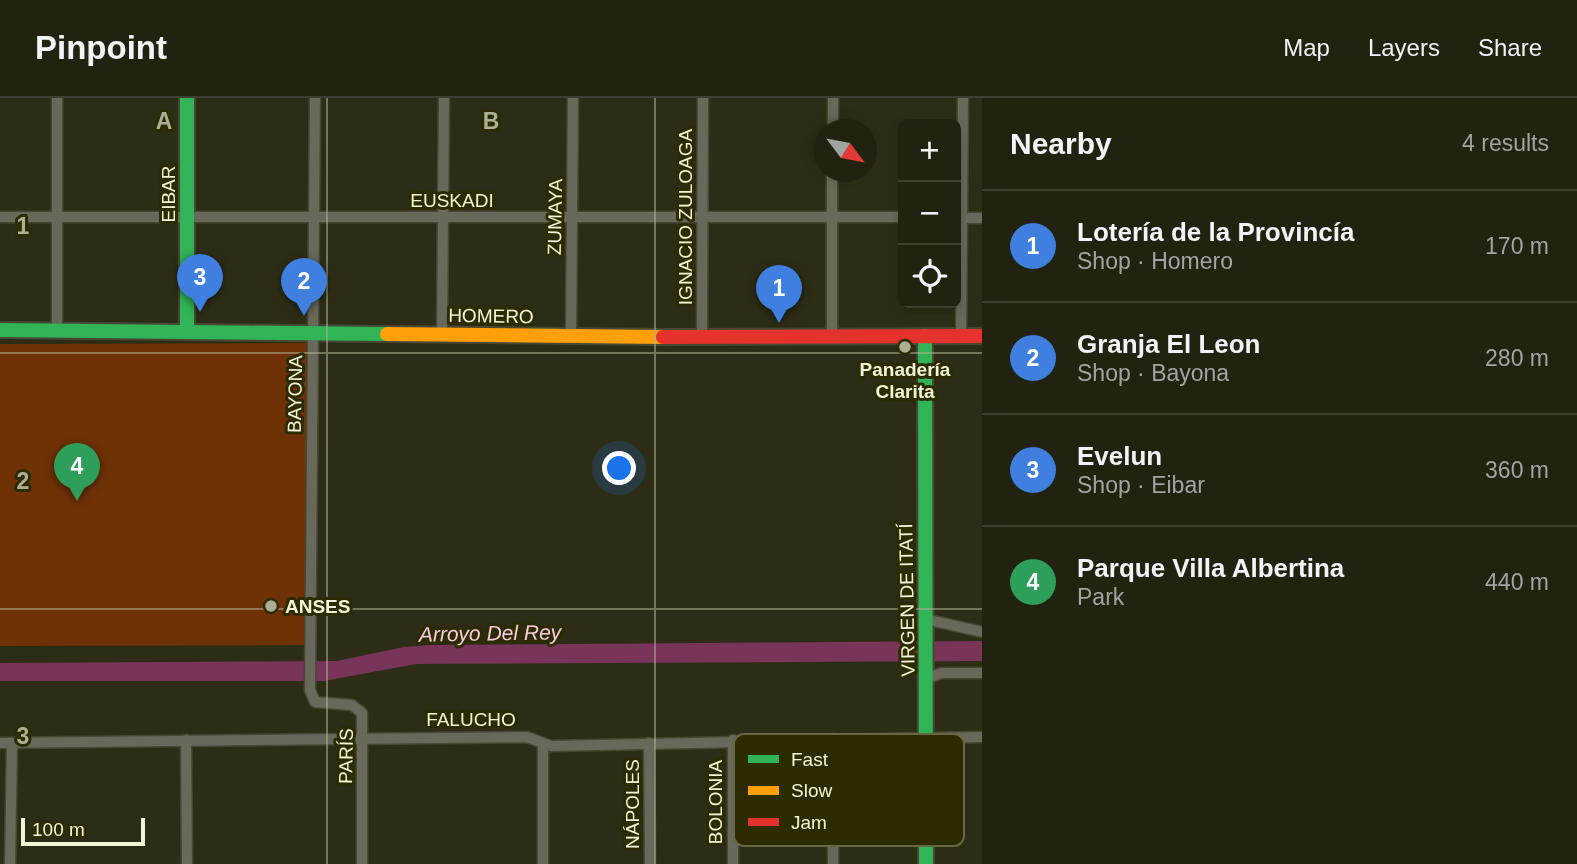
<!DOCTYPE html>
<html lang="en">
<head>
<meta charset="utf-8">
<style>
	:root { --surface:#221; --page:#2e2f1f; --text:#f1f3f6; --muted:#a2a49f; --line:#3f3f31; --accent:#bca0f2 }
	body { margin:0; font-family:Arial,sans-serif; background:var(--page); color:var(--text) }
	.controls { position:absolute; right:21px; top:21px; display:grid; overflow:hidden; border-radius:10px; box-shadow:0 4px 10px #0003 }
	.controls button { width:63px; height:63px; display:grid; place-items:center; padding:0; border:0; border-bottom:2px solid var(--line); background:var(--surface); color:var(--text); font:35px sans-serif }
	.compass { position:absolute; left:814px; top:21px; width:63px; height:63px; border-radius:50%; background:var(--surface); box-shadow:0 4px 10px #0003; rotate:122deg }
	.scale { position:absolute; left:21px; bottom:18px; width:124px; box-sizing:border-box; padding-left:7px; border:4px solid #f3f3d7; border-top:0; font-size:19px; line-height:24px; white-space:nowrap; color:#f3f3d7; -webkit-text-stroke:5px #2d2b02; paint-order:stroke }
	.you { position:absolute; left:620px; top:371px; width:24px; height:24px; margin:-18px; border:5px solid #fff; border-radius:50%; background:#1a73e8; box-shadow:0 0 0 10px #1a73e833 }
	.badge { display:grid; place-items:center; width:46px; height:46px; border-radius:50%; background:var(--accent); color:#fff; font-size:23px; font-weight:700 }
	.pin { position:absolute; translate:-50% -58px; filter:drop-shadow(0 2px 4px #0008) }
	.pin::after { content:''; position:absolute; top:37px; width:24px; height:21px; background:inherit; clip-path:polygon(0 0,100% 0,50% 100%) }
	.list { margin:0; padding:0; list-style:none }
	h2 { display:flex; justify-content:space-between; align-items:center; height:91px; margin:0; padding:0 28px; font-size:30px }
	h2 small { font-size:23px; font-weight:400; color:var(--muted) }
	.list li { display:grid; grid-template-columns:46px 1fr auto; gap:21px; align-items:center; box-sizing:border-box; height:112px; padding:0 28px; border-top:2px solid var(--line) }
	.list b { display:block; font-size:26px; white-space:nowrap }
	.list p { margin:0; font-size:23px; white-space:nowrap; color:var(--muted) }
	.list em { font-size:23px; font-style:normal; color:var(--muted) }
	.icon { flex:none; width:38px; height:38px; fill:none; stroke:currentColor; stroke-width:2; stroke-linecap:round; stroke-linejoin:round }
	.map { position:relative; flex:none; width:982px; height:766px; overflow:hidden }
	header { display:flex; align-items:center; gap:42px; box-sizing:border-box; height:98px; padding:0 35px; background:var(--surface); border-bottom:2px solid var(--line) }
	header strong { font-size:33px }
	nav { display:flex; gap:38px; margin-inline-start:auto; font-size:24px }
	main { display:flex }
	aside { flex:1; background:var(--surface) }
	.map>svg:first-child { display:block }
	.green { fill:#6f3206 }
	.water { fill:#783459 }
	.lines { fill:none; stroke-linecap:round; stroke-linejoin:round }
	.street-casing { stroke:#474734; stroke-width:13 }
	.fast-casing { stroke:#474734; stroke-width:18 }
	.slow-casing { stroke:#474734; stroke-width:18 }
	.jam-casing { stroke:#474734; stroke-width:18 }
	.street { stroke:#68685b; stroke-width:10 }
	.fast { stroke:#30b455; stroke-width:14 }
	.slow { stroke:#ff9f0a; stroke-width:14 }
	.jam { stroke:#e5322d; stroke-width:14 }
	.grid { fill:none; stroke:#aeae94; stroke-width:2; stroke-opacity:0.55 }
	.poi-dot { fill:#aeae94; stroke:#2d2b02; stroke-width:2.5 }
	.labels { text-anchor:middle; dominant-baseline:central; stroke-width:6; stroke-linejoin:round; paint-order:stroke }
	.street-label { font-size:19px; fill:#f3f3d7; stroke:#2d2b02 }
	.poi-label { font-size:19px; font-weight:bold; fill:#f3f3d7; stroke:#2d2b02 }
	.water-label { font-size:21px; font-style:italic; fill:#f6cadf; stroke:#2d2b02 }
	.key { fill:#2d2b02; stroke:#686742; stroke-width:2 }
	.key-label { font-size:19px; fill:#f3f3d7 }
	.grid-label { font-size:23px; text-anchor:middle; font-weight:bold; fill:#aeae94; stroke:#2d2b02; stroke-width:6; stroke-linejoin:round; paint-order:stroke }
</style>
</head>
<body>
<header>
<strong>Pinpoint</strong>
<nav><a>Map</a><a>Layers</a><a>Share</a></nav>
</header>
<main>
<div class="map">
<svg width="982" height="766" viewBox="0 0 982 766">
	<rect width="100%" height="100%" fill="#2d2d17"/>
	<!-- green -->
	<polygon class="green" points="306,245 306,547 0,548 0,246"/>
	<!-- water -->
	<polygon class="water" points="982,543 982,563 416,566 324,583 0,583 0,565 337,563 404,549 431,547"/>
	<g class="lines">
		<defs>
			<g id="street">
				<polyline points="315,0 310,592 315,604 352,607 362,615 362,766"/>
				<polyline points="833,32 833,0"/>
				<polyline points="0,119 903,119"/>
				<polyline points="956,120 982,120"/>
				<polyline points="57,234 57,0"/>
				<polyline points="442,237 444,0"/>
				<polyline points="571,238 573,0"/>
				<polyline points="832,238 832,74"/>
				<polyline points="961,238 963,0"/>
				<polyline points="702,239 703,0"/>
				<polyline points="925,521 982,534"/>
				<polyline points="927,580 942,575 982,575"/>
				<polyline points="186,642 187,766"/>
				<polyline points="733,642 733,766"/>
				<polyline points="0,645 527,639 551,648 982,639"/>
				<polyline points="649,645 650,766"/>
				<polyline points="10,766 12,645"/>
				<polyline points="543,766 543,646"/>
				<polyline points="833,766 834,641"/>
			</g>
			<g id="fast">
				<polyline points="187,0 187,234"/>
				<polyline points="0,232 387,236"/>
				<polyline points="925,238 926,766"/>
			</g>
			<polyline id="slow" points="387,236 663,239"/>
			<polyline id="jam" points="663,239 982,238"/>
		</defs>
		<!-- street casing -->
		<use href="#street" class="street-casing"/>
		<!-- fast casing -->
		<use href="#fast" class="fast-casing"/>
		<!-- slow casing -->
		<use href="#slow" class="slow-casing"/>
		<!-- jam casing -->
		<use href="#jam" class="jam-casing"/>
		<!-- street -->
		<use href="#street" class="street"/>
		<!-- fast -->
		<use href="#fast" class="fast"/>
		<!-- slow -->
		<use href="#slow" class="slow"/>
		<!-- jam -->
		<use href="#jam" class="jam"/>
	</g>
	<!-- grid -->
	<path class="grid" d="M327,0V766M655,0V766M0,255H982M0,511H982"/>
	<!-- markers -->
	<g class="poi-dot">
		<circle cx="905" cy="249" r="7"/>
		<circle cx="271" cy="508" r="7"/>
	</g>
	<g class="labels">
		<!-- street labels -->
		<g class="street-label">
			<text transform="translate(168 96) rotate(-90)">EIBAR</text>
			<text x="452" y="102">EUSKADI</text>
			<text transform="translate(555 119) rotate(-89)">ZUMAYA</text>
			<text transform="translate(685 119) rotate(-90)">IGNACIO ZULOAGA</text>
			<text transform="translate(491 218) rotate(1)">HOMERO</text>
			<text transform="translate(295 296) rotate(-89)">BAYONA</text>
			<text transform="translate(907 502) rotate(-91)">VIRGEN DE ITATÍ</text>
			<text x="471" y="621">FALUCHO</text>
			<text transform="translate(346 658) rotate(-89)">PARÍS</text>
			<text transform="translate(715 704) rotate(-90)">BOLONIA</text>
			<text transform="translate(632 706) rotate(-90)">NÁPOLES</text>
		</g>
		<!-- poi labels -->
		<g class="poi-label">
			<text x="905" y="271">Panadería<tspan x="905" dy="22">Clarita</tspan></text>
			<text x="285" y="508" text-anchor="start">ANSES</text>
		</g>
		<!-- water labels -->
		<g class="water-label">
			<text transform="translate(490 535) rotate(-1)">Arroyo Del Rey</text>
		</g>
	</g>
	<!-- legend -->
	<rect x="734" y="636" width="230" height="112" rx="10" class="key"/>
	<rect x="748" y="657" width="31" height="8" fill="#30b455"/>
	<rect x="748" y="688" width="31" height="9" fill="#ff9f0a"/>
	<rect x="748" y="720" width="31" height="8" fill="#e5322d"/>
	<g class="key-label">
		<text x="791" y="668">Fast</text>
		<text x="791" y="699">Slow</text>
		<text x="791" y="731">Jam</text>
	</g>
	<g class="grid-label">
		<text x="164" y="31">A</text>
		<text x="491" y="31">B</text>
		<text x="23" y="136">1</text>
		<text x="23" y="391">2</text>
		<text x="23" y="646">3</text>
	</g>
</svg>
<div class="controls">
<button>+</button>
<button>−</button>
<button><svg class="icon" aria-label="locate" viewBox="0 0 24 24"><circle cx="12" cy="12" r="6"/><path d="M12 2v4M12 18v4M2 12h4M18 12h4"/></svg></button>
</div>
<svg class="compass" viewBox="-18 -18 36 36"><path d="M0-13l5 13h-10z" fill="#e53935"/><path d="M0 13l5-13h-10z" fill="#a2a49f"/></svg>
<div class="scale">100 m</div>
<div class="you"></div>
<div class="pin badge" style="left:779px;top:225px;background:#3f7fe0">1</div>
<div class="pin badge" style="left:304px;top:218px;background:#3f7fe0">2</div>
<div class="pin badge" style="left:200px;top:214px;background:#3f7fe0">3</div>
<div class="pin badge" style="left:77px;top:403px;background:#2e9e5b">4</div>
</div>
<aside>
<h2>Nearby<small>4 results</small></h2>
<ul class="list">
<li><span class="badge" style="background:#3f7fe0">1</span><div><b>Lotería de la Provincía</b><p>Shop · Homero</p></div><em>170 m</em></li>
<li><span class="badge" style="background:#3f7fe0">2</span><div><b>Granja El Leon</b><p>Shop · Bayona</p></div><em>280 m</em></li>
<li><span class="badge" style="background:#3f7fe0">3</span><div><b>Evelun</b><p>Shop · Eibar</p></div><em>360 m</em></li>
<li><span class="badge" style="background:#2e9e5b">4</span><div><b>Parque Villa Albertina</b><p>Park</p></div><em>440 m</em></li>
</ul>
</aside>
</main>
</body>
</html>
